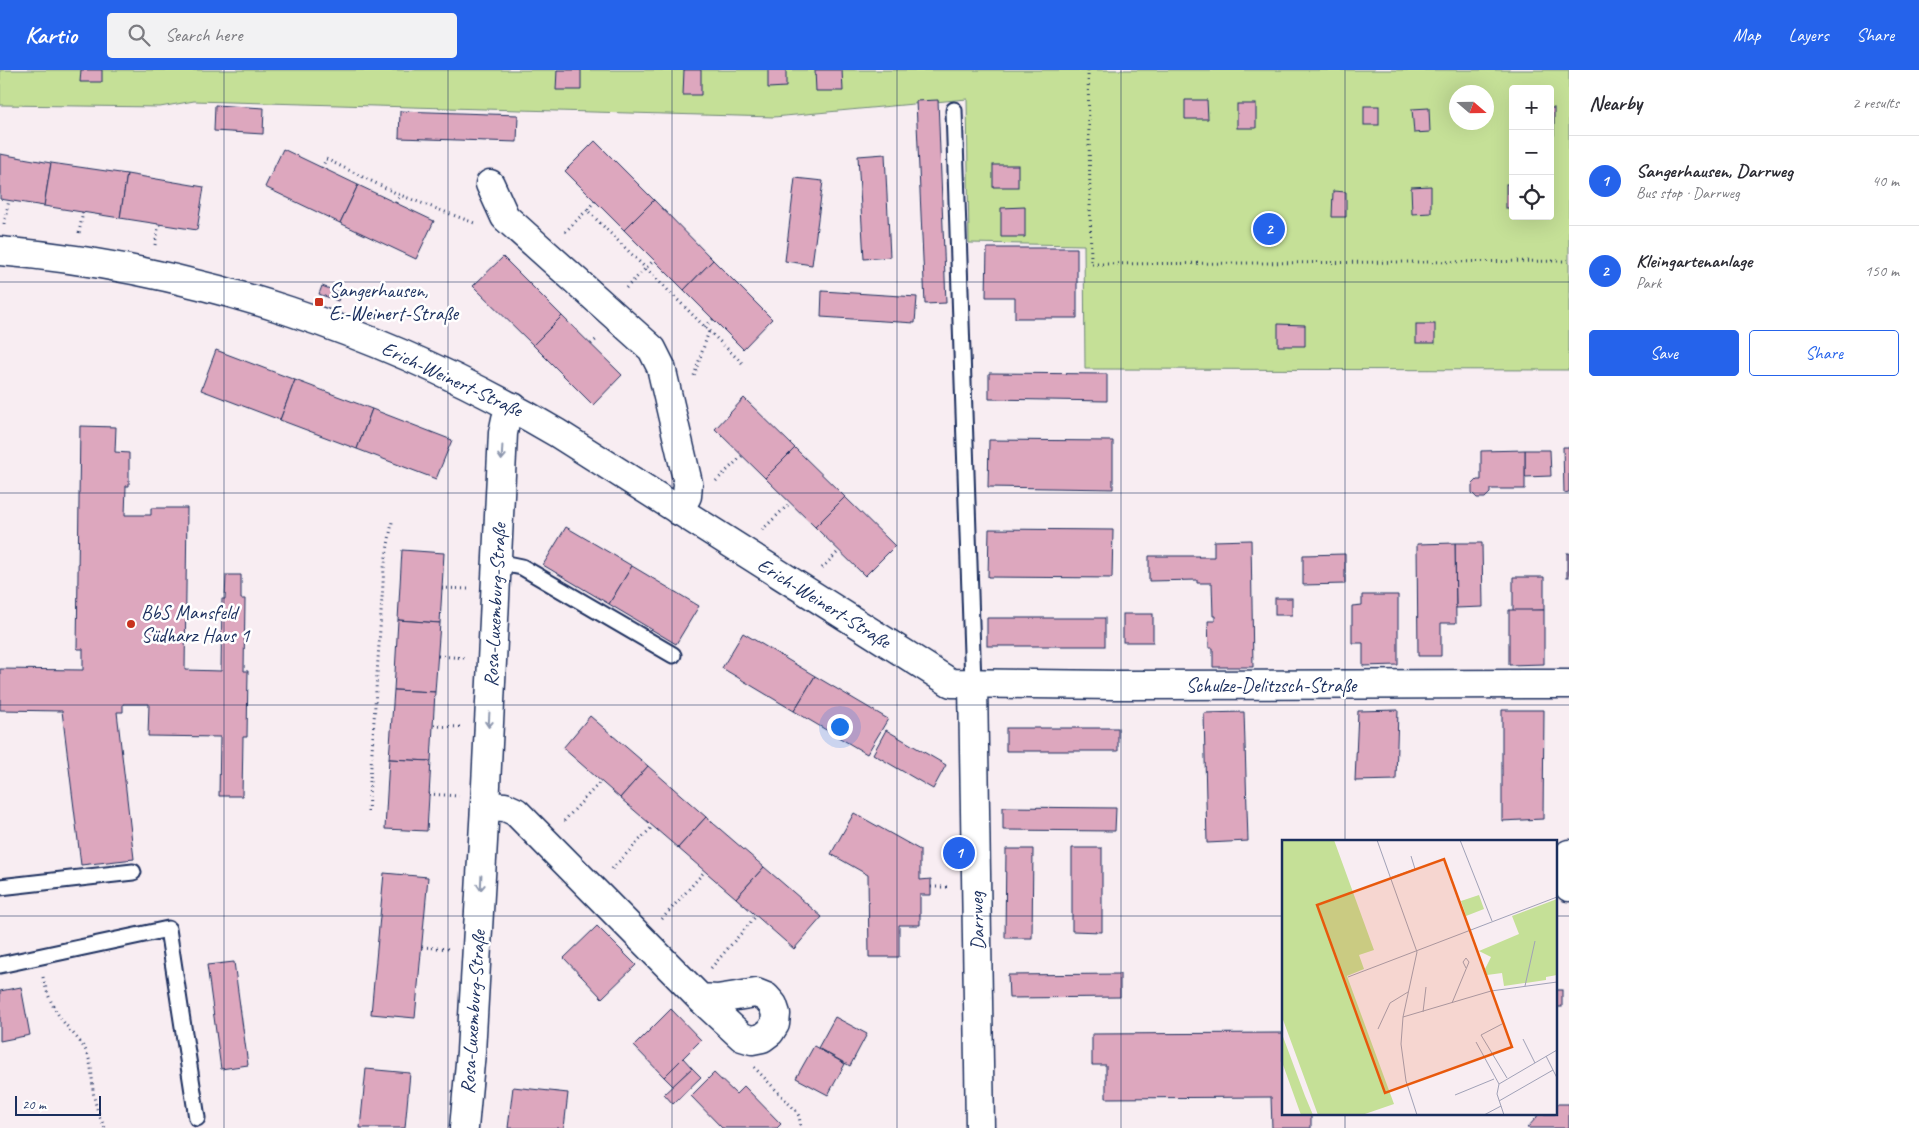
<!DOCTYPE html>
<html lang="en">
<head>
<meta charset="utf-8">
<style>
	:root { --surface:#fff; --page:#f2f2f3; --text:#2b2b33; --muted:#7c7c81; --line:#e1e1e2; --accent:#2563eb }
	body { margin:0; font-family:Caveat,sans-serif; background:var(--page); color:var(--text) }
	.controls { position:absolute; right:15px; top:15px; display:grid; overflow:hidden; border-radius:5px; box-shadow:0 5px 20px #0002 }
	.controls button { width:45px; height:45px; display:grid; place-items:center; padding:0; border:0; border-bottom:1px solid var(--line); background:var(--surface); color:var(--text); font:25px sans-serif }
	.compass { position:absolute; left:1449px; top:15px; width:45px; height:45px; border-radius:50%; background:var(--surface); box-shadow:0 5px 20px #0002; rotate:110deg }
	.scale { position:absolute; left:15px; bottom:12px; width:86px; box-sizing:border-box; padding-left:5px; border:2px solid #1b2f5e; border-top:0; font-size:14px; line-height:18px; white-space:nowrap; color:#1b2f5e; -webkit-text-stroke:4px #fff; paint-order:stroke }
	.you { position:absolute; left:839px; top:656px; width:18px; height:18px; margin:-12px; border:4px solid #fff; border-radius:50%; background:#1a73e8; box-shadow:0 0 0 8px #1a73e833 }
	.badge { display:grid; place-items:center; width:32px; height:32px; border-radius:50%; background:var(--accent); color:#fff; font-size:16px; font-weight:700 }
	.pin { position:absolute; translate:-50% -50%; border:2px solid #fff; box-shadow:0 1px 5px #0006 }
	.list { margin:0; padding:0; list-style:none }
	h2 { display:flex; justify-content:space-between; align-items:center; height:65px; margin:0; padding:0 20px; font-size:21px }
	h2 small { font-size:16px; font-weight:400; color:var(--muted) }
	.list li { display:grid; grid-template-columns:32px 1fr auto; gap:15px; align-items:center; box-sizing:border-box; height:90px; padding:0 20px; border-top:1px solid var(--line) }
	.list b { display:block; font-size:19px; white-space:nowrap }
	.list p { margin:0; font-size:16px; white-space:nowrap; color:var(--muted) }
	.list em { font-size:16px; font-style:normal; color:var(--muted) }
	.actions { display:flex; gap:10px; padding:15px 20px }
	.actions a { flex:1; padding:11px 0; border:1px solid var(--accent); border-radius:5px; text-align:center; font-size:18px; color:var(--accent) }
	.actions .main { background:var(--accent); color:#fff }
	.icon { flex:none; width:28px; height:28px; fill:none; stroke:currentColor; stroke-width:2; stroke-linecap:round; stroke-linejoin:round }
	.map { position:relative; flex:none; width:1569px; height:1058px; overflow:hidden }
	header { display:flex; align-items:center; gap:30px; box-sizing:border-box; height:70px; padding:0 25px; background:var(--accent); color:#fff }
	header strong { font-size:24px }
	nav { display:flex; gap:28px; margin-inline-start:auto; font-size:18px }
	.search { width:350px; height:45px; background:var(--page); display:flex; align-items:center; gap:12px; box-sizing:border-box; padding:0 18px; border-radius:5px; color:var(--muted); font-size:19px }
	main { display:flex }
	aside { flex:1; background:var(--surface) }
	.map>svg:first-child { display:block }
	.green { fill:#c5e097; stroke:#70887a; fill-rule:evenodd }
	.building { fill:#dda7be; stroke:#1b2f5e }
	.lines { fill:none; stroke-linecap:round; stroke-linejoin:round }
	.service-casing { stroke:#1b2f5e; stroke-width:19 }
	.minor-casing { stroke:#1b2f5e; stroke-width:31 }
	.path { stroke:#1b2f5e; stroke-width:3; stroke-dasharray:1 4; stroke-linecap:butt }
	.service { stroke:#fff; stroke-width:15 }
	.minor { stroke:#fff; stroke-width:28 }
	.oneway { stroke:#8d97ae }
	.grid { fill:none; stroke:#1b2f5e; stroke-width:1; stroke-opacity:0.55 }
	.poi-dot { fill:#c8321e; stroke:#fff; stroke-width:2 }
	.labels { text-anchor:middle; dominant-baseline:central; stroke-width:5; stroke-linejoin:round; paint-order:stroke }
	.poi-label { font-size:20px; fill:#1b2f5e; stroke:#fff; text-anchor:start }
	.street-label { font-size:20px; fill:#1b2f5e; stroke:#fff }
	.inset-road { fill:none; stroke:#a0a1b7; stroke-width:1 }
	.view { fill:#e8590c; fill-opacity:0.15; stroke:#e8590c; stroke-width:2.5 }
	.inset-edge { fill:none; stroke:#1b2f5e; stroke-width:2.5 }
</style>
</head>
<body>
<header>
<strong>Kartio</strong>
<div class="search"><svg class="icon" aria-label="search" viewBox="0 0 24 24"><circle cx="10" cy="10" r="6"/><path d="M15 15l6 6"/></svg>Search here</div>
<nav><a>Map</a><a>Layers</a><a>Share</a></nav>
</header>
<main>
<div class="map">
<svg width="1569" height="1058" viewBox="0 0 1569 1058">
	<rect width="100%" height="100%" fill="#f8edf2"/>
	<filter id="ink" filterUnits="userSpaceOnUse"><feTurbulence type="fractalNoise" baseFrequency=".02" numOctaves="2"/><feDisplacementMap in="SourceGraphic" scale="10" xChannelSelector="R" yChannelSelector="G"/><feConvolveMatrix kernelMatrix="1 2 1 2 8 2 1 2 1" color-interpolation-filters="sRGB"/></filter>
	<g filter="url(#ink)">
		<!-- green -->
		<path class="green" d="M0,0H1569V300L1085,299L1084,175L969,173L967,29L774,47L194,31L160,37L0,35ZM1513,19H1550V146H1513ZM1456,22H1486V52H1456Z"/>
		<!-- building -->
		<g class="building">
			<polygon points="81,0 102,0 102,12 80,12"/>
			<polygon points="557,0 581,0 581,20 556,20"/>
			<polygon points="684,0 701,0 701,25 683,25"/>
			<polygon points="768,0 786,0 786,17 768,18"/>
			<polygon points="815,0 842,0 843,21 816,21"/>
			<polygon points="938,30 946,233 925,234 916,31"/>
			<polygon points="1185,30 1207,30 1208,49 1185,49"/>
			<rect x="1237" y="34" width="19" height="24"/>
			<polygon points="215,35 264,38 263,64 214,61"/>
			<rect x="1364" y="36" width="15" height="19"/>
			<polygon points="1429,38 1430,62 1414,63 1412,39"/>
			<rect x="1550" y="38" width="4" height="27"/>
			<polygon points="400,41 518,45 517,72 399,68"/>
			<polygon points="595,71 654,130 624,160 565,101"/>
			<polygon points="283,79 358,115 340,153 265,117"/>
			<polygon points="0,84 51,93 44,136 0,129"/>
			<polygon points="885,84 890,187 864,189 858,86"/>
			<polygon points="51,93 127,104 120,148 44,136"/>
			<rect x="993" y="95" width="25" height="22"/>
			<polygon points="127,104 204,117 197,160 120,148"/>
			<polygon points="795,108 823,111 812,195 785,191"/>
			<rect x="1506" y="114" width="7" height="24"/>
			<polygon points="358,115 434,151 416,189 340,153"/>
			<polygon points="1431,116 1431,143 1412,144 1411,117"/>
			<polygon points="1333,121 1346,122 1346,147 1332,147"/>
			<polygon points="654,130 713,190 684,220 624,160"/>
			<polygon points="1025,137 1025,167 1001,167 1001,138"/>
			<polygon points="987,178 1077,178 1077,248 1015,248 1015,227 986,227"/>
			<polygon points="503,187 562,246 533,275 473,216"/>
			<polygon points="713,190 772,249 743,279 684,220"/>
			<polygon points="322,216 341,223 338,231 319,224"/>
			<polygon points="822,221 917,227 915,253 821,247"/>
			<polygon points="562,246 622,305 593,335 533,275"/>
			<polygon points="1278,254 1305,255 1305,276 1278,276"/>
			<rect x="1416" y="254" width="19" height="19"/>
			<polygon points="216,280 295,310 280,350 201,320"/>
			<polygon points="989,303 1107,304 1107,331 989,329"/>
			<polygon points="295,310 372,339 357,379 280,350"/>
			<polygon points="744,328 795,378 765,408 715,359"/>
			<polygon points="372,339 452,370 436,409 357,379"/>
			<polygon points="80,356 116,357 115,382 129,383 129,416 126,416 125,445 151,445 151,438 187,438 185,600 221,601 222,529 225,529 226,505 241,505 241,529 245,529 244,601 248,601 247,667 243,667 242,726 219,726 220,667 148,666 149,634 123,634 123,642 117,642 134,789 81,795 62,641 0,640 0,599 83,600 83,579 77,579"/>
			<polygon points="989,370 1113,371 1113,419 988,417"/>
			<polygon points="1563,377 1569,377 1569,422 1564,423"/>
			<polygon points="795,378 845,427 815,457 765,408"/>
			<polygon points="1525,380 1550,380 1551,406 1525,407"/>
			<polygon points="1525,380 1525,419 1490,419 1490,423 1485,428 1477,428 1472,423 1472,415 1477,410 1481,410 1481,381"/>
			<polygon points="845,427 895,476 865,506 815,457"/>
			<polygon points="566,457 632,496 609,534 543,495"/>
			<polygon points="989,459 1113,460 1112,508 988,507"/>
			<polygon points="1251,470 1253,597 1213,597 1213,578 1209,578 1208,551 1215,551 1215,546 1213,546 1212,513 1197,513 1197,510 1149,511 1149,486 1199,486 1198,487 1214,487 1214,471"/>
			<polygon points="1455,473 1482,473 1483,537 1456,538"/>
			<polygon points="1455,473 1456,553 1441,553 1441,586 1418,586 1417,474"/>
			<polygon points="402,480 444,483 440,553 398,550"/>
			<rect x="1567" y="483" width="2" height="24"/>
			<polygon points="1345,484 1345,514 1303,515 1303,485"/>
			<polygon points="632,496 699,536 676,574 609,534"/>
			<polygon points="1513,507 1544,507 1544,540 1513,541"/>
			<polygon points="1362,525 1398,525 1398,595 1363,596 1363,573 1352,573 1352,536 1362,535"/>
			<rect x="1275" y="528" width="17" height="17"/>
			<polygon points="1509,540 1544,540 1544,594 1509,595"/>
			<rect x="1123" y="544" width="30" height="28"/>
			<rect x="987" y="548" width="118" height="28"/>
			<polygon points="398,550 440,553 435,622 394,620"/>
			<polygon points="743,563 815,606 794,641 722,598"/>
			<polygon points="815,606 888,649 867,684 794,641"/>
			<polygon points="394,620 435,622 431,691 389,689"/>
			<polygon points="1398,640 1396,710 1355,711 1358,641"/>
			<polygon points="1502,640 1544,640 1543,749 1502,751"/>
			<polygon points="1244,642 1248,771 1207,773 1204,643"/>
			<polygon points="590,646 648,696 620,728 563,678"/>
			<rect x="1006" y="658" width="112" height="23"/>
			<polygon points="886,660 946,695 933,719 873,684"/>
			<polygon points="389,689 431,691 427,761 385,759"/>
			<polygon points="648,696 706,747 678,778 620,728"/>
			<polygon points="1003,737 1116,738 1115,761 1003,760"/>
			<polygon points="854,743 920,780 920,810 931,809 931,825 920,825 920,855 899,855 899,887 869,887 868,805 831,784"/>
			<polygon points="706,747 764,797 736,828 678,778"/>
			<polygon points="1072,778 1102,778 1102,862 1072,861"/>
			<polygon points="1006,779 1033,779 1032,868 1005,868"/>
			<polygon points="764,797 822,847 794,879 736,828"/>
			<polygon points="384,803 428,807 415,948 371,944"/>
			<polygon points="597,856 636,895 602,928 564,888"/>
			<polygon points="234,892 248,995 221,999 207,895"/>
			<polygon points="1120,904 1120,927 1009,928 1008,905"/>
			<polygon points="21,917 30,965 0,971 0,921"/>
			<rect x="1555" y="920" width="7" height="17"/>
			<polygon points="671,939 701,970 664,1007 634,976"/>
			<polygon points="835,947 867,964 850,996 818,978"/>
			<polygon points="1283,963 1283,1044 1311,1044 1311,1058 1272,1058 1271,1027 1106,1028 1106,995 1092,995 1092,964"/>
			<polygon points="814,976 845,994 828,1025 796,1008"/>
			<polygon points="683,988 692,998 673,1016 664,1007"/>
			<polygon points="692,998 701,1007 673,1034 664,1024"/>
			<polygon points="366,999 410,1003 405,1058 360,1058"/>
			<polygon points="714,1003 736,1024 744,1016 781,1054 777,1058 722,1058 691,1026"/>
			<polygon points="513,1017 568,1023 564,1058 508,1058"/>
			<polygon points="1555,1034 1569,1034 1569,1058 1527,1058 1537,1047 1537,1044 1555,1044"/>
		</g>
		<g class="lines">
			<defs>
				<g id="service">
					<polyline points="954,40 973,614"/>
					<polyline points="497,492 522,497 673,585"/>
					<polyline points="0,817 133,802"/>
					<polyline points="0,895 168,859 197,1048"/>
				</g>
				<g id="minor">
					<polyline points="490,114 505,147 652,279 661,297 688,413 687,426 679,441"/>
					<path d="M0,181C196,198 388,263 557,363L951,613L1116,615L1569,614"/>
					<polyline points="973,614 980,1058"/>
					<polyline points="485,736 505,737 516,742 700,928 742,967 752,970 762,968 770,962 775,954 776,944 773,935 766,927 756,923 717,929 700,928"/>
					<polyline points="1569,784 1569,817"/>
					<polyline points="464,1058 471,982 485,736 503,363 506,349 513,337"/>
				</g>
			</defs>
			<!-- service casing -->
			<use href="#service" class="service-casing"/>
			<!-- minor casing -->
			<use href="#minor" class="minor-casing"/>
			<!-- path -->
			<g class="path">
				<polyline points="1088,0 1091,194 1569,191"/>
				<polyline points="322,98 326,89 400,125 477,154"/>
				<polyline points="595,131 587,140 709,261 694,306"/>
				<polyline points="396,133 400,125"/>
				<polyline points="4,154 9,130"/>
				<polyline points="565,162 587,140"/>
				<polyline points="79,163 83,142"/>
				<polyline points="155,175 159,154"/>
				<polyline points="626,218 654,190"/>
				<polyline points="705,257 713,249"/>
				<polyline points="709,261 742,293"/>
				<polyline points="591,274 598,268"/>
				<polyline points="716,411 742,386"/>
				<polyline points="762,460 790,433"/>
				<polyline points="822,498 839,481"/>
				<polyline points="442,518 469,519"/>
				<polyline points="438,586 465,588"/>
				<polyline points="434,656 460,657"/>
				<polyline points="429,724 459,726"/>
				<polyline points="368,742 384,498 392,452"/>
				<polyline points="564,751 601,711"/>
				<polyline points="612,799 653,756"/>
				<polyline points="931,817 948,817"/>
				<polyline points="662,849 705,801"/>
				<polyline points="422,877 449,879"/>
				<polyline points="711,898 756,846"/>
				<path d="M43,907C47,925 54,941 66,955C73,964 82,972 87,983C92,996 92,1008 93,1021C95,1034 99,1046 105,1058"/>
				<polyline points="754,997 796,1041 799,1046 801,1058"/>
			</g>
			<!-- service -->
			<use href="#service" class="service"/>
			<!-- minor -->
			<use href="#minor" class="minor"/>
		</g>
		<!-- one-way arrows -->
		<defs><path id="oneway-shaft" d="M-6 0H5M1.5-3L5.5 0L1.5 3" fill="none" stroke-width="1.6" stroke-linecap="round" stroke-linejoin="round" transform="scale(1.25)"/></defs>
		<g class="oneway">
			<use href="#oneway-shaft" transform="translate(502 383) rotate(93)"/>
			<use href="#oneway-shaft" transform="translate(489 650) rotate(93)"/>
			<use href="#oneway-shaft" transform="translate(481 813) rotate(93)"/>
		</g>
	</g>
	<!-- grid -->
	<path class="grid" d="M224,0V1058M448,0V1058M672,0V1058M897,0V1058M1121,0V1058M1345,0V772M0,212H1569M0,423H1569M0,635H1569M0,846H1283M1555,846H1569M1345,1044V1058"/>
	<!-- markers -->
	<g class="poi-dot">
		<rect x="314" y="227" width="10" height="10" rx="2.5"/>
		<circle cx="131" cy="554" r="5"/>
	</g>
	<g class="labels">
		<!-- poi labels -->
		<g class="poi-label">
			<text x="329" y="220">Sangerhausen,<tspan x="329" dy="23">E.-Weinert-Straße</tspan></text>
			<text x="141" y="542">BbS Mansfeld<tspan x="141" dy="23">Südharz Haus 1</tspan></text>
		</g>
		<!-- street labels -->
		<g class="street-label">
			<text transform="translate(452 309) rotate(25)">Erich-Weinert-Straße</text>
			<text transform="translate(824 533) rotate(32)">Erich-Weinert-Straße</text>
			<text transform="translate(495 535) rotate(-87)">Rosa-Luxemburg-Straße</text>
			<text x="1271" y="615">Schulze-Delitzsch-Straße</text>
			<text transform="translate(977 851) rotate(-92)">Darrweg</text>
			<text transform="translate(473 942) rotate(-86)">Rosa-Luxemburg-Straße</text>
		</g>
	</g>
	<!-- overview -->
	<g transform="translate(1282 770)">
		<rect width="275" height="275" fill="#f8edf2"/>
		<path d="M0,0H52L92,110L77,115L82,129L65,136L112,264L80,275H36L0,177ZM197,55L202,69L184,76L179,61ZM275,59V135L264,137V140L222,146L220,133L205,135L203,129L209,117L197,111L237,94L230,76ZM0,194L23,256L31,275H19L0,222Z" fill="#c5e097"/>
		<path class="inset-road" d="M95,0L135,112L121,177L119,204L124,241L135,275M178,0L210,81M108,38L133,29L129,16M66,137L275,57M243,146L253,101M170,163L187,122L184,118L181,122L184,128M141,172L144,147M121,177L209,151L275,142M220,184L199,195L225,238M96,189L108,163L126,152M241,199L253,223M194,202L217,244M264,216L275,238M217,244L275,210M217,244L215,254L222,275M173,255L212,239M217,261L271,230M202,275L219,266"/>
		<path class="view" d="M162,19L230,207L103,253L35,65Z"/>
		<rect width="275" height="275" class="inset-edge"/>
	</g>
</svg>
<div class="controls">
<button>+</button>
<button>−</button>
<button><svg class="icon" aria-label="locate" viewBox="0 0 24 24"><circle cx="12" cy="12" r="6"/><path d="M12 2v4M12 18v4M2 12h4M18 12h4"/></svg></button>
</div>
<svg class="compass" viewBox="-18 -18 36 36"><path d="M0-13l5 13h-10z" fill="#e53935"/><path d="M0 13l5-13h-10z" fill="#7c7c81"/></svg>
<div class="scale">20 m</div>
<div class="you"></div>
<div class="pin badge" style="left:959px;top:783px">1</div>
<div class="pin badge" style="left:1269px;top:159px">2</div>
</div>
<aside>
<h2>Nearby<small>2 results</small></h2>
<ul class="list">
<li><span class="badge">1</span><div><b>Sangerhausen, Darrweg</b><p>Bus stop · Darrweg</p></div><em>40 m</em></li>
<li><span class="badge">2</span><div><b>Kleingartenanlage</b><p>Park</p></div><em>150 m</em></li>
</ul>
<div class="actions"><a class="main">Save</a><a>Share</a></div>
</aside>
</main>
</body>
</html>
